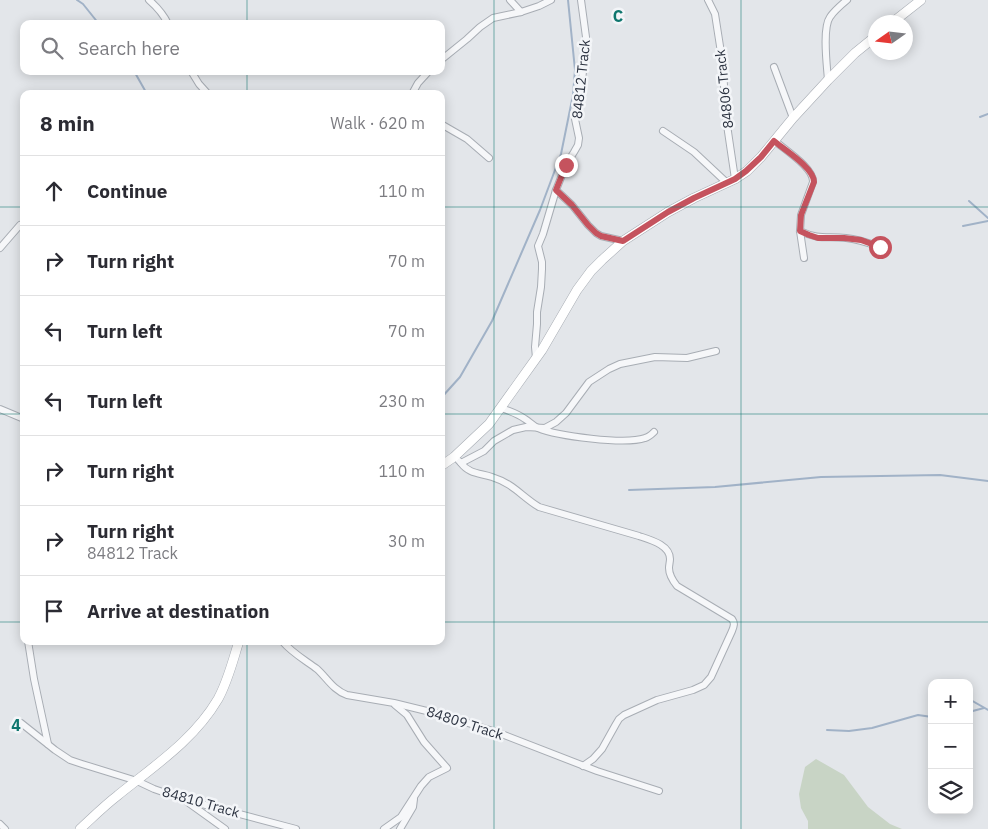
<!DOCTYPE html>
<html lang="en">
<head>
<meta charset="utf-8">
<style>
	:root { --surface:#fff; --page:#f2f2f3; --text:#2b2b33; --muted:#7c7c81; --line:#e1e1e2 }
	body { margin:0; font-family:"IBM Plex Sans",sans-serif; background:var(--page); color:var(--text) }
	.controls { position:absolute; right:15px; bottom:15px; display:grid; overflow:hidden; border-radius:10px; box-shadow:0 2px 12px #0003 }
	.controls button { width:45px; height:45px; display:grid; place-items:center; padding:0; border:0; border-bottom:1px solid var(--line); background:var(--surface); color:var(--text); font:25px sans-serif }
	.compass { position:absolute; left:868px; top:15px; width:45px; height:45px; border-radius:50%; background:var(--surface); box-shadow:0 2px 12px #0003; rotate:256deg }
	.stop { position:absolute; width:15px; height:15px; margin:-11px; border:4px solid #c5535e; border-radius:50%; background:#fff }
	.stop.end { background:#c5535e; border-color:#fff; box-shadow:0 1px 5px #0008 }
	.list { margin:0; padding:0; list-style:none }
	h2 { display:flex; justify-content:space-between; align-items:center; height:65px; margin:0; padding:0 20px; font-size:21px }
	h2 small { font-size:16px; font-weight:400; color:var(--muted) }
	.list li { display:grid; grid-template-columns:32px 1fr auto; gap:15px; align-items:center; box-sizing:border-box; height:70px; padding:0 20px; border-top:1px solid var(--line) }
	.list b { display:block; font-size:19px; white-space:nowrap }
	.list p { margin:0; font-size:16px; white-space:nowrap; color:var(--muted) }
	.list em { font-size:16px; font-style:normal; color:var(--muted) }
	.icon { flex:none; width:28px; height:28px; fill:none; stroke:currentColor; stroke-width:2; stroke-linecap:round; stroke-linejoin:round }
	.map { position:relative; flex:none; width:988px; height:829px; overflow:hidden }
	.search { position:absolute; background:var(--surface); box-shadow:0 2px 12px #0003; left:20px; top:20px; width:425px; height:55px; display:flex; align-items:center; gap:12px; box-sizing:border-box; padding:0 18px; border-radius:10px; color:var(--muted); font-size:19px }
	.panel { position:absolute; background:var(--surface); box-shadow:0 2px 12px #0003; left:20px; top:90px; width:425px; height:555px; border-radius:10px }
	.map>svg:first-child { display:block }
	.green { fill:#c8d4c5 }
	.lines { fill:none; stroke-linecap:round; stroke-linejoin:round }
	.stream { stroke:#a1b2c7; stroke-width:2 }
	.street-casing { stroke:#a8adb4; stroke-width:8 }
	.secondary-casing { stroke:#a8adb4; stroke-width:10 }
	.street { stroke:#f6f7f9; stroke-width:6 }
	.secondary { stroke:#fff; stroke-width:9 }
	.route { stroke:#c5535e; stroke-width:6 }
	.grid { fill:none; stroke:#0f766e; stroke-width:1; stroke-opacity:0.55 }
	.labels { text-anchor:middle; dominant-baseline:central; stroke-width:5; stroke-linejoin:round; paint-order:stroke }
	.street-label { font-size:14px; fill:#2c3341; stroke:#f3f5f8 }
	.grid-label { font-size:16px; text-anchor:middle; font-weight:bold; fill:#0f766e; stroke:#f3f5f8; stroke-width:5; stroke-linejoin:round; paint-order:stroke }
</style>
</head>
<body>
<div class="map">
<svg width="988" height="829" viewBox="0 0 988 829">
	<rect width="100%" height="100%" fill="#e3e6ea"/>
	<!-- green -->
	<polygon class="green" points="816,759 844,775 868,807 890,824 902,829 808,829 808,821 801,808 799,794 805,767"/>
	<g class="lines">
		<!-- stream -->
		<g class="stream">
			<polyline points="77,0 83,4 99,24"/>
			<polyline points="134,71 147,94"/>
			<polyline points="980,117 988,114"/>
			<polyline points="969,201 988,218"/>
			<polyline points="963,226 988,221"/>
			<polyline points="441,398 460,377 492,321 540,210 561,154 573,95 575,70 568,0"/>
			<polyline points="629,490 715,487 821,477 940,475 988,481"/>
			<polyline points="969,699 988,710"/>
			<polyline points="969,712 984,708"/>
			<polyline points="827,730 849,731 872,728 918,715 932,717"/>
		</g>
		<defs>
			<g id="street">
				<path d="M149,0C157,7 163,13 168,24"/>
				<polyline points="510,0 521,12"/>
				<polyline points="708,0 715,14 722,59 727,125 735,179"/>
				<polyline points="441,60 467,39 480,27 493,18 521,12 539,6 551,0"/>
				<polyline points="774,67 793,118"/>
				<polyline points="191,71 199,84 208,94"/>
				<path d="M828,80C827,66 822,28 830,17C834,11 841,5 847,0"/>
				<polyline points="412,94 418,83 429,71"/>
				<polyline points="441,124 467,139 489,158"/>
				<polyline points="663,131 694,152 726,182"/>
				<path d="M775,141C785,150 814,168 813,182L801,215L800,231L804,258"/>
				<polyline points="556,190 572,205 588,225 596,233 601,236 623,241"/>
				<path d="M800,231C819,240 826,236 846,238C858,239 869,243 880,247"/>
				<polyline points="0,248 20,225"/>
				<polyline points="536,358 535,347 537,324 537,312 541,287 542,269 542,262 538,246 543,234 556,190 566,165 574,152 578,145 579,138 575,119 578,113 586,47 586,37 581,0"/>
				<path d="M501,408C510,411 518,414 525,419C530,422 533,426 538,428C557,436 625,445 645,438C649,437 651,435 654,432"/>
				<polyline points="0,409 24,419"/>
				<polyline points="459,461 461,463 484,451 494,441 513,430 526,427 545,428 556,422 566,413 589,382 609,369 620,364 655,357 687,358 716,351"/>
				<path d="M461,463C469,474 480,473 492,477C514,484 521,496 539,507L639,536C651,540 670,545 670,559C670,562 669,565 669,568C669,575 673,581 677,586L732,619C735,623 734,626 732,631L711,677L704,685L693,690L657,700L624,715L619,719L616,724L602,749L593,759L583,766"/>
				<polyline points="28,641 34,679 48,744"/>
				<path d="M282,641C292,653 305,660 317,669C327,678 333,690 347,695L394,703L443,715L499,733L597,771L659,791"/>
				<polyline points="21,723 55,750 70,760 82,764 137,781 154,789 183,799 296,829"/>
				<polyline points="186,801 225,829"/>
				<polyline points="0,824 5,829"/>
				<polyline points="384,829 401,817 421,786 429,777 447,768 424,742 407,715 395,705"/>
				<polyline points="400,829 413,807 414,799"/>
			</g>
			<g id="secondary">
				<polyline points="893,22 921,0"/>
				<polyline points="441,466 454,457 489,424 542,350 577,290 591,271 602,260 623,241 668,212 694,198 735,179 747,171 761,157 793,118 828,80 855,53 876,36"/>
				<path d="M80,829C92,818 104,806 117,796C154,766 194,740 218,699C228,681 233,660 239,641"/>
			</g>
		</defs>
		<!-- street casing -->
		<use href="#street" class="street-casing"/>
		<!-- secondary casing -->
		<use href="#secondary" class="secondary-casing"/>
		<!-- street -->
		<use href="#street" class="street"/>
		<!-- secondary -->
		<use href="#secondary" class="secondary"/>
	</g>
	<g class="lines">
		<!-- route -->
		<path class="route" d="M566,165L556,190L572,205L588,225L596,233L601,236L623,241L668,212L694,198L735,179L746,171L761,157L774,141C785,150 814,168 814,182L801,215L800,231L809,235L818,238H844L861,240L880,247"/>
	</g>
	<!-- grid -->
	<path class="grid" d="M247,0V24M494,0V829M741,0V829M247,71V94M0,207H24M441,207H988M0,414H24M441,414H988M0,622H24M441,622H988M247,641V829"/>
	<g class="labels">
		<!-- street labels -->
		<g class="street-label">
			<text transform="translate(581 79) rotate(-84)">84812 Track</text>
			<text transform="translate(724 89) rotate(-96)">84806 Track</text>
			<text transform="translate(465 723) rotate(18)">84809 Track</text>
			<text transform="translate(201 802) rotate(16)">84810 Track</text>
		</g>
	</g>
	<g class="grid-label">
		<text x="618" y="22">C</text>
		<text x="16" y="731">4</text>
	</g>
</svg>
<div class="controls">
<button>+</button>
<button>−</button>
<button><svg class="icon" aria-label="layers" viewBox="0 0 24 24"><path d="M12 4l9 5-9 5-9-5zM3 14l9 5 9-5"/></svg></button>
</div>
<svg class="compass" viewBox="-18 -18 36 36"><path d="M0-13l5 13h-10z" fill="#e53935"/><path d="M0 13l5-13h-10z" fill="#7c7c81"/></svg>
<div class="stop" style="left:880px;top:247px"></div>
<div class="stop end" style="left:566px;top:165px"></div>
<div class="search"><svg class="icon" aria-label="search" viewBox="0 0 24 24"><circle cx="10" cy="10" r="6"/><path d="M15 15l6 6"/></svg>Search here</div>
<section class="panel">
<h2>8 min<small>Walk · 620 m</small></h2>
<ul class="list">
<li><svg class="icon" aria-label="ahead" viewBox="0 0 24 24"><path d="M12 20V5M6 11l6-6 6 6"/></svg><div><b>Continue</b></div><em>110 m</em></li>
<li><svg class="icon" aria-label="right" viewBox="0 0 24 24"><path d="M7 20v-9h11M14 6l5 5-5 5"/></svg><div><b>Turn right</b></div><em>70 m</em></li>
<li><svg class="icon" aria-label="left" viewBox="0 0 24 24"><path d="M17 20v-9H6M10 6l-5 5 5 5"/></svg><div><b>Turn left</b></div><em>70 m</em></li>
<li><svg class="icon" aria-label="left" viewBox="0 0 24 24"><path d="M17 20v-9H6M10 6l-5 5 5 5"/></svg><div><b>Turn left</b></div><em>230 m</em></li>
<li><svg class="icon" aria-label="right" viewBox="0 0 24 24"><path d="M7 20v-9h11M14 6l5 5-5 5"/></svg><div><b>Turn right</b></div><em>110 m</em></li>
<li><svg class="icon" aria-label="right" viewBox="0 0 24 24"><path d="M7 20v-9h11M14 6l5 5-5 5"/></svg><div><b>Turn right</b><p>84812 Track</p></div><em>30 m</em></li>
<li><svg class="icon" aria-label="arrive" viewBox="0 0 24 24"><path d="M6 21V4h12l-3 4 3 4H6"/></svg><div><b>Arrive at destination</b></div></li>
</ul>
</section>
</div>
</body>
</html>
